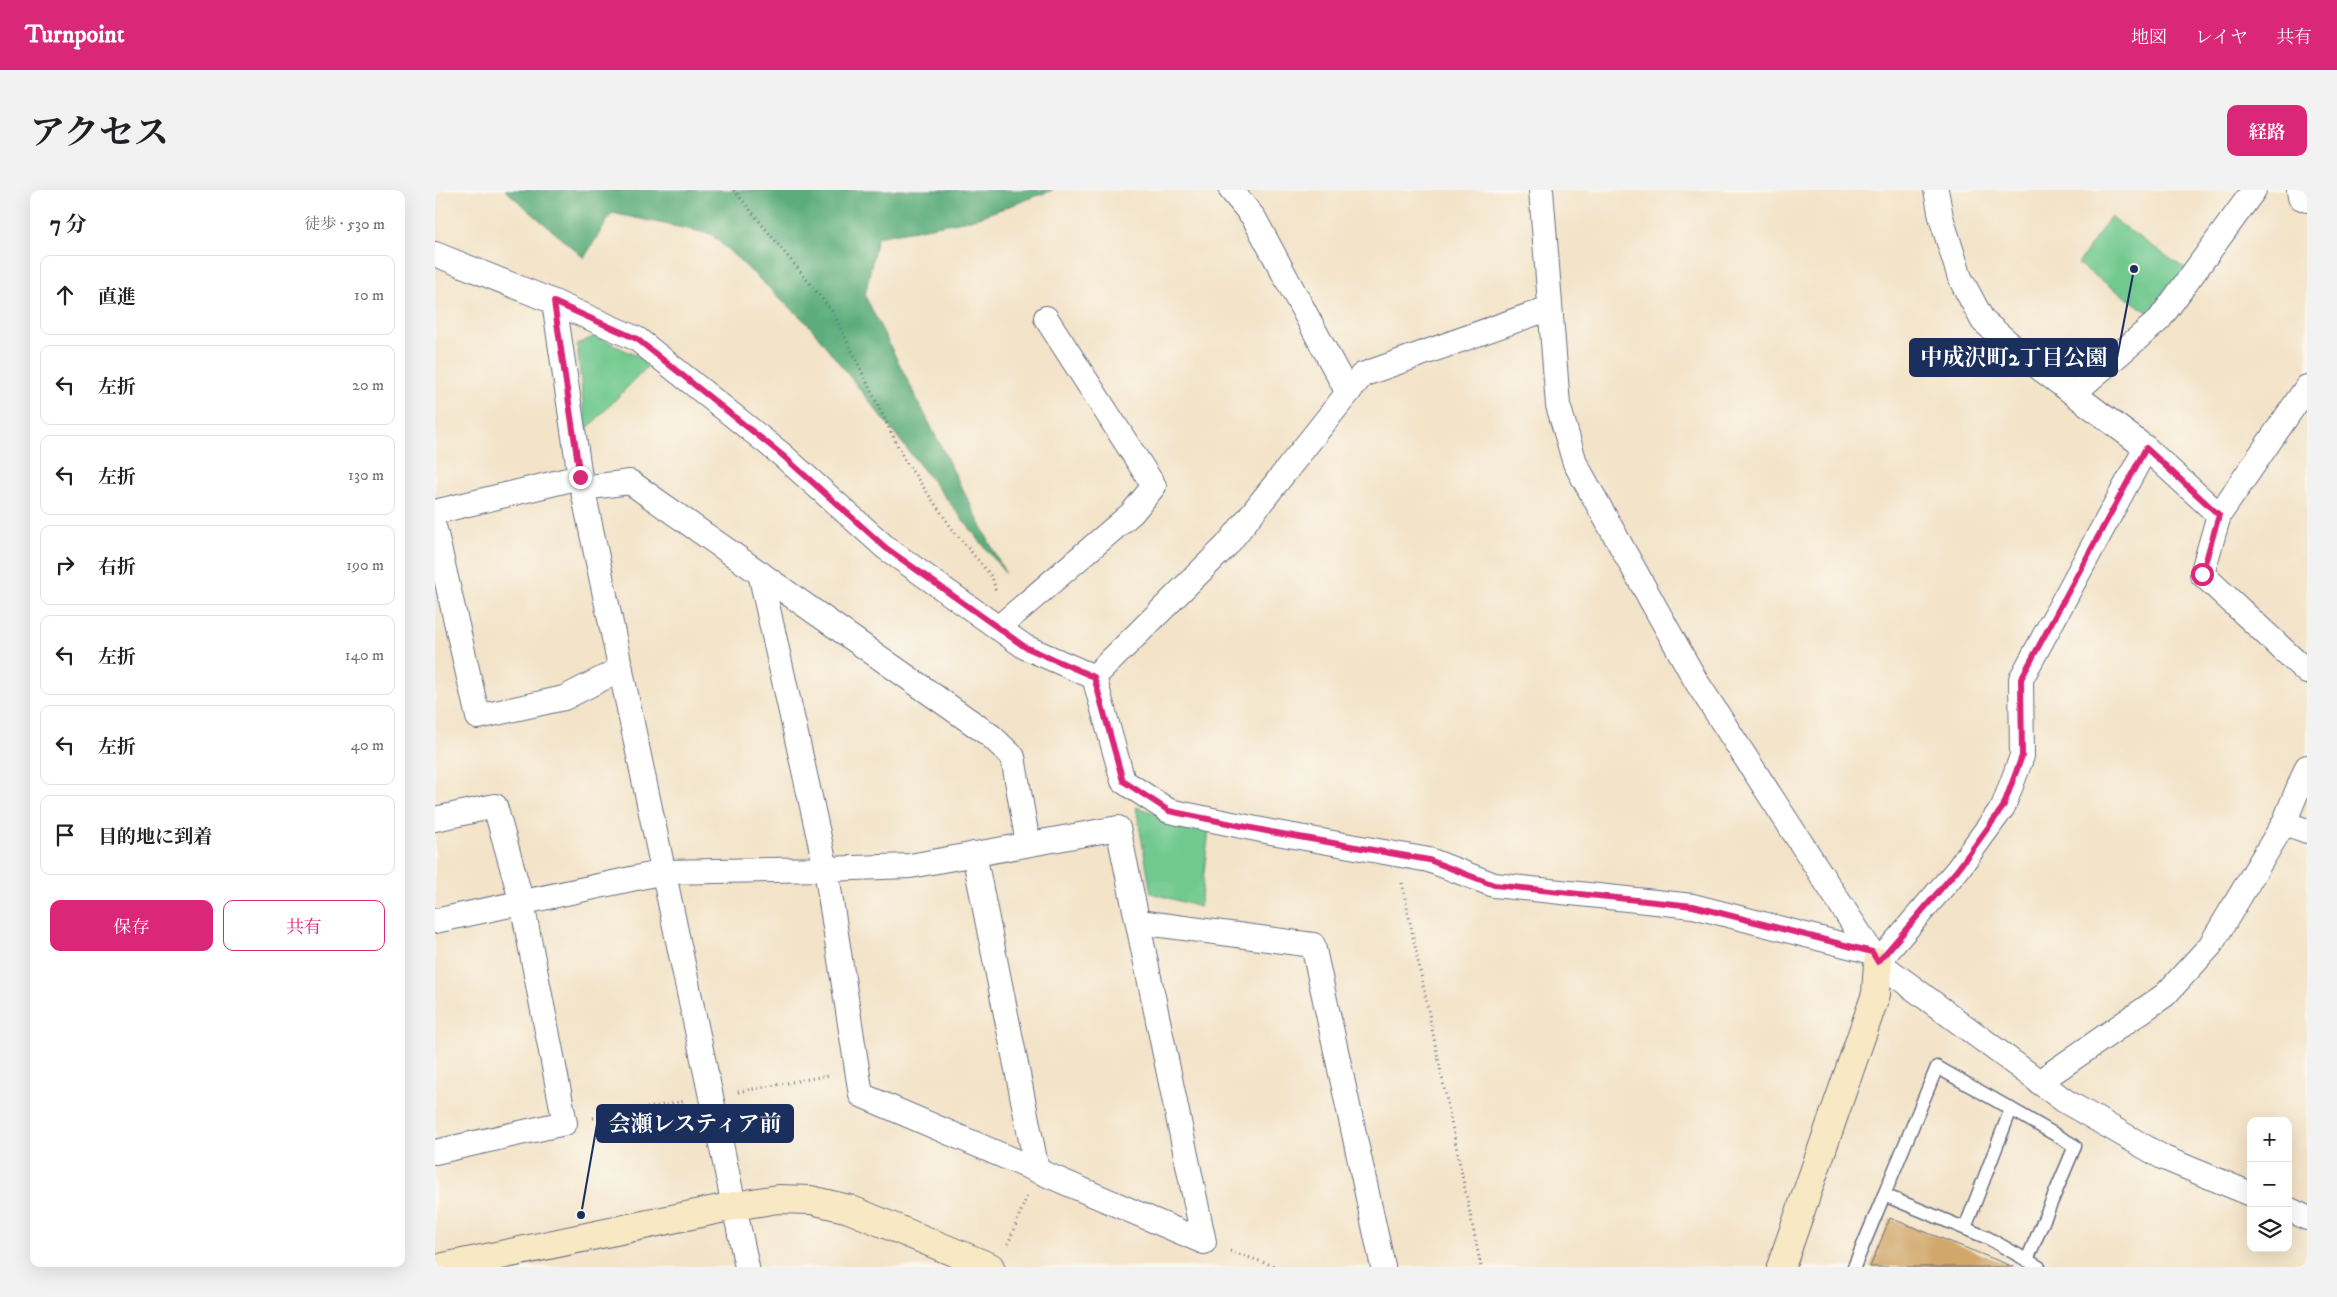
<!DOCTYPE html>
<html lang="ja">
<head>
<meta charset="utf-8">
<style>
	:root { --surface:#fff; --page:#f2f2f2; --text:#202124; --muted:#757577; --line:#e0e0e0; --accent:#db2777 }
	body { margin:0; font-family:"IM FELL DW Pica","Noto Serif JP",serif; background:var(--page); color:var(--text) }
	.controls { position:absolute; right:15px; bottom:15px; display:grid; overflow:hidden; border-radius:10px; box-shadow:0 5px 20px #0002 }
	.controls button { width:45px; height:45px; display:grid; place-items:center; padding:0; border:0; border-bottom:1px solid var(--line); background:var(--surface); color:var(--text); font:25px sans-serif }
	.stop { position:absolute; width:15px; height:15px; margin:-11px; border:4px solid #db2777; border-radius:50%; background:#fff }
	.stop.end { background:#db2777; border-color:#fff; box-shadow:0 1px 5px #0008 }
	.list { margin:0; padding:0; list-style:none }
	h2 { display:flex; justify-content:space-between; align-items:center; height:65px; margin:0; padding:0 20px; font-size:21px }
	h2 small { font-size:16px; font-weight:400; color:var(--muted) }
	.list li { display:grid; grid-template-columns:32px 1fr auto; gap:15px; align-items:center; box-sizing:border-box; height:80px; margin:0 10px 10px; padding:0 10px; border:1px solid var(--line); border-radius:10px }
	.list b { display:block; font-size:19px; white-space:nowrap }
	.list em { font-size:16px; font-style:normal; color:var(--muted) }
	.actions { display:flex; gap:10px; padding:15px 20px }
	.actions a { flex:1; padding:11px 0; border:1px solid var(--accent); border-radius:10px; text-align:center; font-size:18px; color:var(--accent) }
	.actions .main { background:var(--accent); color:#fff }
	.icon { flex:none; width:28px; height:28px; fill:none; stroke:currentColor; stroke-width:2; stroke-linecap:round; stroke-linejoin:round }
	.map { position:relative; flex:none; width:1872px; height:1077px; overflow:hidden; border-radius:10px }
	header { display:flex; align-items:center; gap:30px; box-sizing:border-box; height:70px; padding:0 25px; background:var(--accent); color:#fff }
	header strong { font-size:24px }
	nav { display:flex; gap:28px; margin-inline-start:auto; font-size:18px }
	.intro { display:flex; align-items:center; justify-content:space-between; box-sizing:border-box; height:120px; padding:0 30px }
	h1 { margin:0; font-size:35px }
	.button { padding:12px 22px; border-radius:10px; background:var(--accent); color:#fff; font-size:18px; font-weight:700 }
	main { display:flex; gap:30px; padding:0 30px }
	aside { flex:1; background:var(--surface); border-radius:10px; box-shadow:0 5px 20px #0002 }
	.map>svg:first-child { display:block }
	.green { fill:#71c98f; stroke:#467c76 }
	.forest { fill:#5cad7a; stroke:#3c6e6c }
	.building { fill:#d1a76b }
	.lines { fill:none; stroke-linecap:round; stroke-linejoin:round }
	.lane-casing { stroke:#676e83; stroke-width:15 }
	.street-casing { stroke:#676e83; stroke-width:26 }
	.secondary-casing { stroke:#676e83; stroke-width:30 }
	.path { stroke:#676e83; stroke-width:3; stroke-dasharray:1 4; stroke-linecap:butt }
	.lane { stroke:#fff; stroke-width:12 }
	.street { stroke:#fff; stroke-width:24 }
	.secondary { stroke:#f8e8c3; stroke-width:28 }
	.route { stroke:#db2777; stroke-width:6 }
	.leader { fill:none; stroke:#1b2f5e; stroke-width:2 }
	.callout-dot { fill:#1b2f5e; stroke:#fbf7ec; stroke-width:2 }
	.callout { fill:#1b2f5e; stroke:#1b2f5e; stroke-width:2 }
	.callout-label { font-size:22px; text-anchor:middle; font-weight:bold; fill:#fff }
</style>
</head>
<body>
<header>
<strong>Turnpoint</strong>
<nav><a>地図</a><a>レイヤ</a><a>共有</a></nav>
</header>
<div class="intro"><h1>アクセス</h1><a class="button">経路</a></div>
<main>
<aside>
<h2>7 分<small>徒歩 · 530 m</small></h2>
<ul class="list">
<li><svg class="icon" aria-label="ahead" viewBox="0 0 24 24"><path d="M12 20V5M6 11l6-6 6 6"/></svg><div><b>直進</b></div><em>10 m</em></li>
<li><svg class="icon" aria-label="left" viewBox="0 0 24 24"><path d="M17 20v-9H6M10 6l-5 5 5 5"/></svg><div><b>左折</b></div><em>20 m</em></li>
<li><svg class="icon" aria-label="left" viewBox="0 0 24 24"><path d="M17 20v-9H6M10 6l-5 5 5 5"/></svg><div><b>左折</b></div><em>130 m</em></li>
<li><svg class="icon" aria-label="right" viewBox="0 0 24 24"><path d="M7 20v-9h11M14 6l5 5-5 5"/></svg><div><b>右折</b></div><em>190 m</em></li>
<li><svg class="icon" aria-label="left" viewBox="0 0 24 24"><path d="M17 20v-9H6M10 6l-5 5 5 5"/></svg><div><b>左折</b></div><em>140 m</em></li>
<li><svg class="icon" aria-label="left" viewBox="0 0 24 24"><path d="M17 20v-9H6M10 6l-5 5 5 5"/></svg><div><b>左折</b></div><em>40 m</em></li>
<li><svg class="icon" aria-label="arrive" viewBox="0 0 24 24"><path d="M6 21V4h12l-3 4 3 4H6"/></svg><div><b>目的地に到着</b></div></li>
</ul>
<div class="actions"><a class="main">保存</a><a>共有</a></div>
</aside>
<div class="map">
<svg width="1872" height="1077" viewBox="0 0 1872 1077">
	<rect width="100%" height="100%" fill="#fbf7ec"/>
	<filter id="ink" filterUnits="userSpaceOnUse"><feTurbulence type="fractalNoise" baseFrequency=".02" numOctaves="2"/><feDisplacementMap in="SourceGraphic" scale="10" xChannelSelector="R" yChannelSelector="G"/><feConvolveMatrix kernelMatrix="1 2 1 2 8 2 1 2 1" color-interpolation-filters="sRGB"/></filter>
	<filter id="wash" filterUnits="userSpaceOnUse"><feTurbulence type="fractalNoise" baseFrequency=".0096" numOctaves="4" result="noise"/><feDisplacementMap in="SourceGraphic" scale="20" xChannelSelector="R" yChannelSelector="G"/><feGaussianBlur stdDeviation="1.12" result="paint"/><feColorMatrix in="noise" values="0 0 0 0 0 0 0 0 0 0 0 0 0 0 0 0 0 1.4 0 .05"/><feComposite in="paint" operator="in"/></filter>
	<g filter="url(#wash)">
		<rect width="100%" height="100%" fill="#f3e3c8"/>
		<!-- green -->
		<g class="green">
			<polygon points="1675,27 1756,83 1724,130 1643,74"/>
			<polygon points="161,146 216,173 151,240 142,154"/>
			<polygon points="701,617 774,640 765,717 716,703"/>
		</g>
		<!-- forest -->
		<polygon class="forest" points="70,0 618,0 539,29 442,47 430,106 570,383 374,135 276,44 177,23 149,68"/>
		<g id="blocks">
			<!-- building -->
			<polygon class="building" points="1455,1028 1579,1077 1435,1077"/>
		</g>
	</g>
	<g filter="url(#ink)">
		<use href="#blocks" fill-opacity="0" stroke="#676e83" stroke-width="1"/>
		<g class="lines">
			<defs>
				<g id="lane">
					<polyline points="1576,919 1640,956 1592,1070"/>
					<polyline points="1449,1005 1502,877 1576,919 1530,1038"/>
					<polyline points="1419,1077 1449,1005 1553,1048 1604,1077"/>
				</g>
				<g id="street">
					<polyline points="796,0 819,28 913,203"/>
					<polyline points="1106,0 1123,215 1140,273 1261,491 1443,772 1630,911 1729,968 1816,1004"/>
					<polyline points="1501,0 1506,27 1525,88 1548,131 1595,171 1711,258"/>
					<polyline points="1864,0 1865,7 1872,10"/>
					<polyline points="0,64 119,112"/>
					<polyline points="1639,203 1724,130 1819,0"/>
					<polyline points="148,298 195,292 556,546 578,567 593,654"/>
					<polyline points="0,322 145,287"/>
					<polyline points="1784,325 1872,197"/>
					<polyline points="0,340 43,527 129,508 186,479"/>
					<polyline points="563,438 697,323 719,296 611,128"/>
					<polyline points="659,487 792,355 927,185 1115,118"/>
					<polyline points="0,629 60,616 87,713 130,933 0,962"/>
					<polyline points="1849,633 1872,641"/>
					<polygon points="683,638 769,1052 426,905 391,679 475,676"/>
					<polyline points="539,664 602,980"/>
					<polyline points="0,731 229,682 391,679 325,383"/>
					<polyline points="704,732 878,755 948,1077"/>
					<polyline points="1443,772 1523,679 1568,617 1587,566 1586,489 1711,258 1784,325 1767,384 1872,482"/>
					<polyline points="1604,892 1730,805 1775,756 1849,633 1872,577"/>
					<polyline points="1853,1019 1872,1028"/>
					<polyline points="312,1077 145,287 119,112 202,149 346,264 451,358 590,457 659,487 688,591 734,621 836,642 994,670 1059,695 1258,716 1437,762"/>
				</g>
				<g id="secondary">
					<polyline points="9,1077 299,1016 343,1009 376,1010 414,1019 555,1077"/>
					<polyline points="1346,1077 1441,804 1443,772"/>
				</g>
			</defs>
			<!-- lane casing -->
			<use href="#lane" class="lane-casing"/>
			<!-- street casing -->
			<use href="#street" class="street-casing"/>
			<!-- secondary casing -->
			<use href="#secondary" class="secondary-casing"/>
			<!-- path -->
			<g class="path">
				<polyline points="299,0 398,122 469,269 518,340 557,387 561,401"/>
				<polyline points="967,693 1046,1077"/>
				<polyline points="303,902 395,885"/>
				<polyline points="158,928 250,911"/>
				<polyline points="573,1054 592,1006"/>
				<polyline points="795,1061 842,1077"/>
			</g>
			<!-- lane -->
			<use href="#lane" class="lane"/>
			<!-- street -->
			<use href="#street" class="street"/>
			<!-- secondary -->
			<use href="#secondary" class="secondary"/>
		</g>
	</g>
	<g class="lines" filter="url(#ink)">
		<!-- route -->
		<polyline class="route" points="145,287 119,112 202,149 346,264 451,358 590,457 659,487 688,591 734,621 836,642 994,670 1059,695 1258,716 1437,762 1443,772 1523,679 1568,617 1587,566 1586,489 1711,258 1784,325 1767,384"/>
	</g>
	<!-- callouts -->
	<path class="leader" d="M1699 79L1682 168M146 1025L162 934"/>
	<g class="callout-dot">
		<circle cx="1699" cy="79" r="5"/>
		<circle cx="146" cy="1025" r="5"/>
	</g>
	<g class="callout">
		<rect x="1475" y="149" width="207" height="37" rx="5"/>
		<rect x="162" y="915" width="196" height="37" rx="5"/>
	</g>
	<g class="callout-label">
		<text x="1579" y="175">中成沢町2丁目公園</text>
		<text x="260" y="941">会瀬レスティア前</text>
	</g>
</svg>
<div class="controls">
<button>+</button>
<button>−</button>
<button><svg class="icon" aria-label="layers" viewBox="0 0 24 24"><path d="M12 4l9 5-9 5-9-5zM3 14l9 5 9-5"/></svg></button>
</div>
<div class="stop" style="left:1767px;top:384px"></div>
<div class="stop end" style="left:145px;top:287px"></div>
</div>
</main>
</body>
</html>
